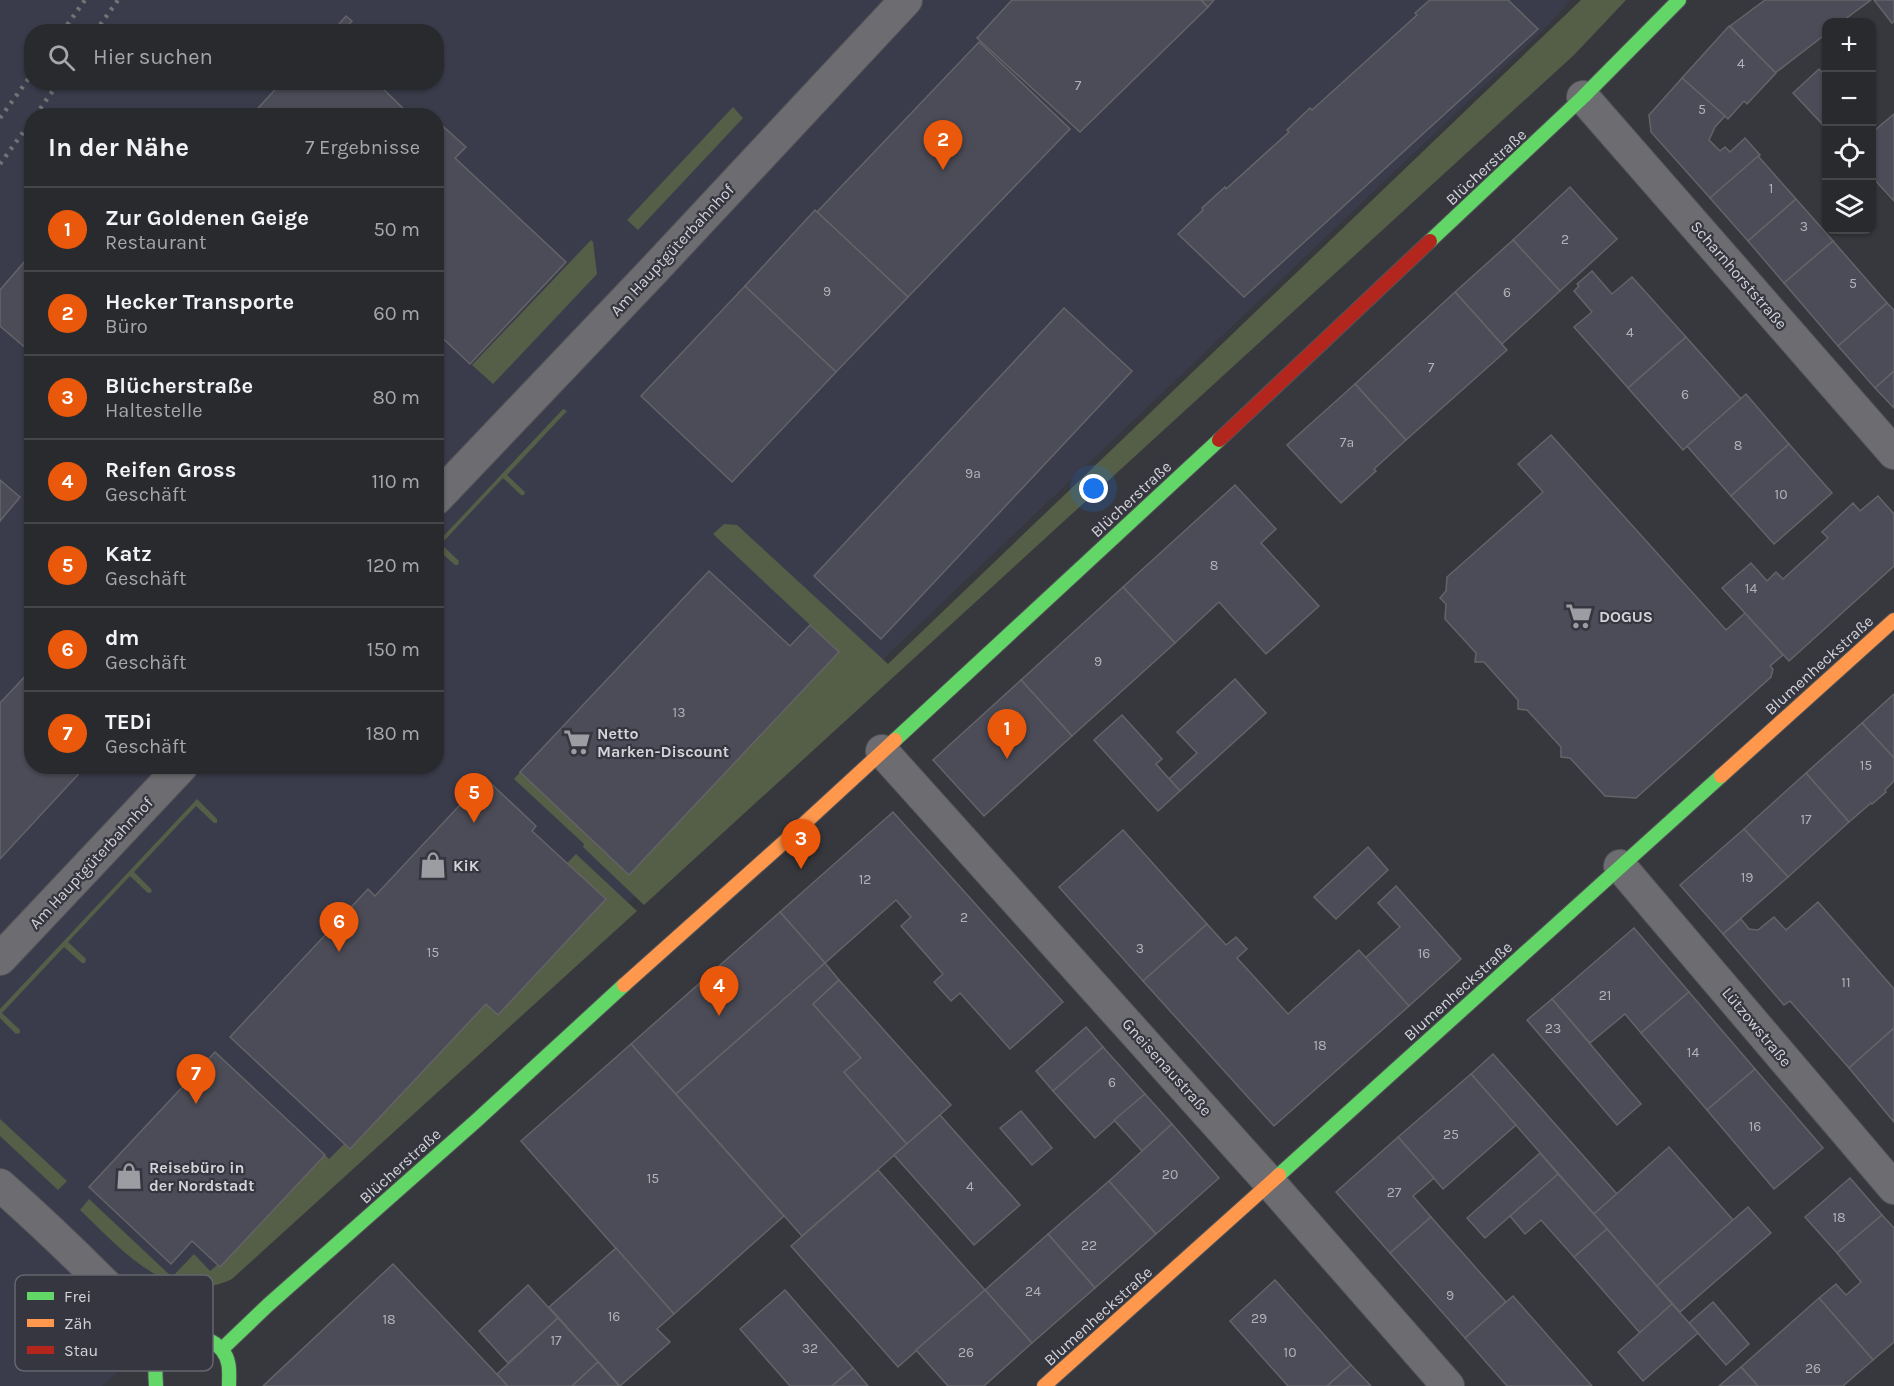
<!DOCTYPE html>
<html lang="de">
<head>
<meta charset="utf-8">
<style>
	:root { --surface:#292a2e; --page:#313236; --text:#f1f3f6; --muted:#a5a7aa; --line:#45464a; --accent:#ea580c }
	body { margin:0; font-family:Karla,sans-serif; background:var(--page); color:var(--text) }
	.controls { position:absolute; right:18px; top:18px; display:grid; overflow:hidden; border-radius:12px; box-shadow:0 2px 4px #0004 }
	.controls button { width:54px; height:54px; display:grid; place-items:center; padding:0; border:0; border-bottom:2px solid var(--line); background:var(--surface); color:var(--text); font:30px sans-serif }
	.you { position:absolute; left:1094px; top:489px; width:21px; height:21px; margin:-15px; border:4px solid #fff; border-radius:50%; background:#1a73e8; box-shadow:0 0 0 9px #1a73e833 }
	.badge { display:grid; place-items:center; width:39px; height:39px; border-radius:50%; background:var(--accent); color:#fff; font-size:20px; font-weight:700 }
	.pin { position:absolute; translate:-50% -50px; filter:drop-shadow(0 2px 3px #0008) }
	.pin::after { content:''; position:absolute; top:32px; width:21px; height:18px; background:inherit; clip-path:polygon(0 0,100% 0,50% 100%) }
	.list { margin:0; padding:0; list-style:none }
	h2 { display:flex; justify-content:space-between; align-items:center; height:78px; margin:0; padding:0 24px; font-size:26px }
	h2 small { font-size:20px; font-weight:400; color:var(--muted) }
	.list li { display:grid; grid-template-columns:39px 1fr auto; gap:18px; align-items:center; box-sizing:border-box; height:84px; padding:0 24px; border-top:2px solid var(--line) }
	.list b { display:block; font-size:22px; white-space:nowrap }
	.list p { margin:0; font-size:20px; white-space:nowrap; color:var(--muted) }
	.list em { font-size:20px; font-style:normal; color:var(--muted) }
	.icon { flex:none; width:33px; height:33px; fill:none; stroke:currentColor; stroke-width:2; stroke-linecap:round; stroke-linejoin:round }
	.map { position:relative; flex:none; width:1894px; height:1386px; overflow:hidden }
	.search { position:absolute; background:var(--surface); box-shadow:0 2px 4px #0004; left:24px; top:24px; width:420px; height:66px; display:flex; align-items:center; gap:15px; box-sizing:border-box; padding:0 21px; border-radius:24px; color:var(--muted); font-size:22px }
	.panel { position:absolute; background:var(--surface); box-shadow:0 2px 4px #0004; left:24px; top:108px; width:420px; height:666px; border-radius:24px }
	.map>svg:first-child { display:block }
	.built { fill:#3b3c4b; fill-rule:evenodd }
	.green { fill:#555e47 }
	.building { fill:#4b4c57; stroke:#646468; stroke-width:1.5 }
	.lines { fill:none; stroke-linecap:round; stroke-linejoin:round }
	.street-casing { stroke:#535458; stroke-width:34 }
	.fast-casing { stroke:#535458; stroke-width:16 }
	.slow-casing { stroke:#535458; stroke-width:16 }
	.jam-casing { stroke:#535458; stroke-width:16 }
	.street { stroke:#6d6d71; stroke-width:32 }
	.fast { stroke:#63d668; stroke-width:14 }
	.slow { stroke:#ff974d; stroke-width:14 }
	.jam { stroke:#b3261e; stroke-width:14 }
	.rail { stroke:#727376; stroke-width:4.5; stroke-dasharray:3 6; stroke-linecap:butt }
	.labels { text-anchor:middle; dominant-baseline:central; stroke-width:4.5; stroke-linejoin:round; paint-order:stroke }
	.number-label { font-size:14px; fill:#b1b2b9 }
	.street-label { font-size:16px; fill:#d3d4da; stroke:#35363f }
	.poi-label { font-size:16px; font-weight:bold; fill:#d3d4da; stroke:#35363f; text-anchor:start }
	.key { fill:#35363f; stroke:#64656e; stroke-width:1.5 }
	.key-label { font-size:16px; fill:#d3d4da }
</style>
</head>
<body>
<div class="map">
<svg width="1894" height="1386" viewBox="0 0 1894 1386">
	<rect width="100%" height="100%" fill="#37383d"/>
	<!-- built -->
	<path class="built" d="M0,0H1571L1543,30L501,1023L102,1386H0ZM32,32H436V82H32ZM32,116H436V766H32Z"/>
	<!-- green -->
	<g class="green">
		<polygon points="1581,0 1626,0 1574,55 644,905 583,847 584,844 514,779 520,772 629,874 839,652 713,534 724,524 737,525 888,664"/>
		<polygon points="733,107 743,118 638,230 627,220"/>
		<polygon points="591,240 593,242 597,274 493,384 472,365"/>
		<polygon points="563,409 567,411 507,475 525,492 524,495 521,495 503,478 441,544 459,561 458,565 455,565 437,549 437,543"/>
		<polygon points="197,799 217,819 217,823 214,823 196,806 134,872 151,889 152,892 148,893 130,876 68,942 86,959 85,963 82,963 64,947 2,1013 20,1030 20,1033 16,1034 0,1018 0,1009"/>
		<path d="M576,854L637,911L232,1279C171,1309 120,1248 80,1210L89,1199L172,1277L194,1254L210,1271L217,1265L220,1267L325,1155L329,1159L344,1144L350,1149L486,1004L498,1014L606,899L567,863Z"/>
		<polygon points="0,1119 67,1181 58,1190 0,1136"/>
	</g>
	<!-- building -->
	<g class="building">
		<polygon points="1012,0 1201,0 1208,7 1080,132 977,38"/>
		<polygon points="1201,0 1214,0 1208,7"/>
		<polygon points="1430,0 1508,0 1538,29 1244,297 1178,234 1203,210 1202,208 1225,187 1226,189 1289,132 1287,130 1310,108 1312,110 1417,15 1415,13"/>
		<polygon points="1765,0 1871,0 1841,22 1826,22 1826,34 1775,73 1730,26"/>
		<polygon points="1874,0 1894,0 1894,21 1892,23"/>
		<polygon points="346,16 352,21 342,32 332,32"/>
		<polygon points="1729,26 1776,73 1747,104 1744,101 1728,119 1682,78"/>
		<polygon points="979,42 1070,129 908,297 817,212"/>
		<polygon points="1819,69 1826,77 1826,128 1793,93"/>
		<polygon points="1682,78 1725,116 1715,127 1709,140 1720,151 1725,147 1730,152 1745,138 1760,155 1710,198 1651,132 1649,115"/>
		<polygon points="282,82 376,82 411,116 251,116"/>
		<polygon points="426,110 432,116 420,116"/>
		<polygon points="1894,114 1894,201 1872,177 1872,126 1875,130"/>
		<polygon points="436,120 466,147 455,158 566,262 470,364 436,332"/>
		<polygon points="1758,156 1796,199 1748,241 1710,198"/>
		<polygon points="1570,187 1617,239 1560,291 1513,240"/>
		<polygon points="1796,199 1833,241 1784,283 1748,241"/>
		<polygon points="815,210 908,297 836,372 745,286"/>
		<polygon points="1513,240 1560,291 1502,344 1455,292"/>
		<polygon points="1833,241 1887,303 1838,346 1784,283"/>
		<polygon points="32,253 32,345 28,350 0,326 0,290"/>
		<polygon points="1592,271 1612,294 1632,277 1686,337 1628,388 1574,327 1592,312 1574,291 1579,286 1577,284"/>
		<polygon points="745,286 836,372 732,482 641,396"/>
		<polygon points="1455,292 1507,350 1406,440 1355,384"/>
		<polygon points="1887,303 1894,310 1894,371 1875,388 1838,346"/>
		<polygon points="1064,308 1132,371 881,639 814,576"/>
		<polygon points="1686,337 1741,399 1683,450 1628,388"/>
		<polygon points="1894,371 1894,408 1875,388"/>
		<polygon points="1355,384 1406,440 1374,469 1376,471 1341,503 1287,445"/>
		<polygon points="1746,394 1789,444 1731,496 1687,446"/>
		<polygon points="1551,435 1726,630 1745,613 1783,655 1770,666 1773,669 1771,677 1636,798 1605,796 1570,758 1561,757 1561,747 1527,710 1518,709 1518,700 1484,662 1475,662 1476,653 1445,619 1446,604 1440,598 1446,591 1447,577 1543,492 1518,464"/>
		<polygon points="1789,444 1832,493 1774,544 1731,496"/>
		<polygon points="0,480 20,497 0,521"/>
		<polygon points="1235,485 1276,529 1261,543 1319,606 1266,654 1219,602 1175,643 1123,587"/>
		<polygon points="1878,496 1894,514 1894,566 1789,661 1722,588 1751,563 1767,581 1776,572 1783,579 1828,538 1822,532 1853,503 1860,511"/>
		<polygon points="709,571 790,646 810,625 839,652 629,875 520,772"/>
		<polygon points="1123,587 1175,643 1072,736 1021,680"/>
		<polygon points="32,669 32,766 86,766 0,859 0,703"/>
		<polygon points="1235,679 1266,713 1180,791 1169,779 1197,753 1177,732"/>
		<polygon points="1021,680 1072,736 984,816 933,760"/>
		<polygon points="1894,694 1894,758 1862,723"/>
		<polygon points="1122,715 1162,759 1156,764 1180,791 1158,811 1094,740"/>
		<polygon points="1862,723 1894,758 1894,781 1885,790 1886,792 1872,804 1871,803 1849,822 1806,773"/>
		<polygon points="1806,773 1849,822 1788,877 1744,829"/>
		<polygon points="485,778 536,826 532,831 606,899 498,1015 486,1004 350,1149 230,1037 368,889 375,896"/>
		<polygon points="893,812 1063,1002 1010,1049 960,993 951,1001 934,982 943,974 901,926 911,917 896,900 825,963 780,912"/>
		<polygon points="1744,829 1788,877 1723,934 1680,885"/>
		<polygon points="1123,830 1207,924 1143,981 1059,887"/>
		<polygon points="1368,847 1388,870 1336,919 1314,897"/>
		<polygon points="1396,886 1461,959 1409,1006 1365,958 1400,927 1378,903"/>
		<polygon points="1818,902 1894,989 1894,1028 1849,1068 1790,1001 1784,1005 1723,934 1741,919 1749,929 1758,930 1774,917 1786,930"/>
		<polygon points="780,912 825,963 676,1094 631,1044"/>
		<polygon points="1207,924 1226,945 1236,937 1247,949 1237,958 1288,1014 1359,950 1409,1006 1274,1126 1143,981"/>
		<polygon points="1634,928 1689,992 1641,1033 1625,1014 1590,1043 1552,999"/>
		<polygon points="825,963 839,980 813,1004 861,1058 844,1072 907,1144 802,1236 676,1094"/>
		<polygon points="839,980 951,1105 907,1144 844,1072 861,1058 813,1004"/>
		<polygon points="1689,992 1755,1069 1707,1110 1641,1033"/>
		<polygon points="1552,999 1641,1104 1617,1125 1527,1020"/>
		<polygon points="1086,1027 1103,1047 1053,1091 1036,1071"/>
		<polygon points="1894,1028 1894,1122 1849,1068"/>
		<polygon points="631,1044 784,1216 674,1314 521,1141"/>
		<polygon points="1103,1047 1145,1094 1095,1138 1053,1091"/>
		<polygon points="215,1052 325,1155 220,1267 192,1241 171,1264 89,1187"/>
		<polygon points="1493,1054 1617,1194 1594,1214 1471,1074"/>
		<polygon points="1755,1069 1823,1148 1774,1189 1707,1110"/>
		<polygon points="1471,1074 1516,1125 1443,1189 1398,1137"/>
		<polygon points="1145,1094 1172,1124 1142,1151 1114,1120"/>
		<polygon points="1021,1111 1052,1148 1032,1165 1000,1128"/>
		<polygon points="940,1115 1020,1205 974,1245 894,1155"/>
		<polygon points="1172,1124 1219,1178 1156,1234 1109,1181"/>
		<polygon points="1398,1137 1434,1178 1413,1196 1431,1217 1390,1253 1336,1192"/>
		<polygon points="1669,1147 1733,1220 1657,1286 1594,1214"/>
		<polygon points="1540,1153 1558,1174 1485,1238 1467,1218"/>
		<polygon points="878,1170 985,1290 898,1367 791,1246"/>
		<polygon points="1558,1174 1607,1229 1574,1257 1541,1220 1525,1234 1510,1216"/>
		<polygon points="1850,1178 1882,1215 1837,1253 1805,1217"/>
		<polygon points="1109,1181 1156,1234 1095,1288 1048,1234"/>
		<polygon points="1748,1207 1771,1233 1680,1312 1657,1286"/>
		<polygon points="1882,1215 1894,1228 1894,1342 1873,1360 1819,1298 1836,1284 1846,1295 1861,1282 1837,1253"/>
		<polygon points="1431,1217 1506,1302 1465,1338 1390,1253"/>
		<polygon points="1607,1229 1672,1304 1640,1333 1574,1257"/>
		<polygon points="1048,1234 1095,1288 1032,1343 985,1290"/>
		<polygon points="616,1248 674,1314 657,1329 670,1342 620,1386 549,1307"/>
		<polygon points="393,1264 508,1386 263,1386"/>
		<polygon points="1275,1280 1351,1365 1327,1386 1288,1386 1230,1321"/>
		<polygon points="528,1285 558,1318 508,1363 479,1331"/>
		<polygon points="785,1290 853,1368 832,1386 790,1386 740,1329"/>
		<polygon points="985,1290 1032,1343 984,1386 948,1386 916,1350"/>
		<polygon points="1513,1296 1592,1386 1507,1386 1465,1338"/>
		<polygon points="1819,1298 1873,1360 1843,1386 1758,1386 1741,1367"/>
		<polygon points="1713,1302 1749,1344 1726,1365 1689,1323"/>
		<polygon points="1672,1304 1698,1333 1643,1381 1618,1352"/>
		<polygon points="558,1318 598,1362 572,1386 508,1386 497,1374"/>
		<polygon points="598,1362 619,1386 572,1386"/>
		<polygon points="1351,1365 1371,1386 1327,1386"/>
		<polygon points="1741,1367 1758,1386 1719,1386"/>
		<polygon points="853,1368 868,1386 832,1386"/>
	</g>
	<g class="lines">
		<defs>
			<g id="street">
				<polyline points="1583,97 1894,453"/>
				<polyline points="436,499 653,271 906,0"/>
				<polyline points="882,751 1271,1184 1448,1386"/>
				<polyline points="1620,866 1894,1188"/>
				<polyline points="0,959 182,766"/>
				<path d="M0,1185C58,1236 113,1291 166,1347"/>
			</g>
			<g id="fast">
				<polyline points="1430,241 1583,97 1679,0"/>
				<polyline points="895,740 1219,440"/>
				<polyline points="1279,1175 1721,776"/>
				<polyline points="222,1349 268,1305 476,1121 624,985"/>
				<path d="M156,1386C156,1379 154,1369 157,1363C166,1337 204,1328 222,1350C231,1361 229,1373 229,1386"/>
			</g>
			<g id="slow">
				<polyline points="1721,776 1894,620"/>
				<polyline points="624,985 783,843 895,740"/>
				<polyline points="1044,1386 1279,1175"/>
			</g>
			<polyline id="jam" points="1219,440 1430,241"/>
		</defs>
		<!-- street casing -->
		<use href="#street" class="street-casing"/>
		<!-- fast casing -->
		<use href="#fast" class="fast-casing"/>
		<!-- slow casing -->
		<use href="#slow" class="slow-casing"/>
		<!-- jam casing -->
		<use href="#jam" class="jam-casing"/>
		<!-- street -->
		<use href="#street" class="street"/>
		<!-- fast -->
		<use href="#fast" class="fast"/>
		<!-- slow -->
		<use href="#slow" class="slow"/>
		<!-- jam -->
		<use href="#jam" class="jam"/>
		<!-- rail -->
		<g class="rail">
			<polyline points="62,32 85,0"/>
			<polyline points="95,32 118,0"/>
			<polyline points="35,116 59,82"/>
			<polyline points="0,118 32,74"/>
			<polyline points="0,164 32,120"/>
		</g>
	</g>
	<!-- icons -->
	<defs>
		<symbol id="supermarket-bare" viewBox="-9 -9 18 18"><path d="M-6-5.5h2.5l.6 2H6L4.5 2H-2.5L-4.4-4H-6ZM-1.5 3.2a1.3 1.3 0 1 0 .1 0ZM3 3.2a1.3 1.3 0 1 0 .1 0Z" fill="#9c9da3" stroke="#35363f" stroke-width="2.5" paint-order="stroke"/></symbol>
		<symbol id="shop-bare" viewBox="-9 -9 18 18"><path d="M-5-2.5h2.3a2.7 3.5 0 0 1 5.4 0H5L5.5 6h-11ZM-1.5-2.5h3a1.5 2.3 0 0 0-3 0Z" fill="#9c9da3" stroke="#35363f" stroke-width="2.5" paint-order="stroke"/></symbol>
	</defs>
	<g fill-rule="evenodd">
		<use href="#supermarket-bare" x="1560" y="597" width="38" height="38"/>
		<use href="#supermarket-bare" x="558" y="723" width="38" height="38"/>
		<use href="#shop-bare" x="414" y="846" width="38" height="38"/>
		<use href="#shop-bare" x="110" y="1157" width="38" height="38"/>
	</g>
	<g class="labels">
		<!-- number labels -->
		<g class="number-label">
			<text x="1741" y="63">4</text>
			<text x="1078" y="85">7</text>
			<text x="1702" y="109">5</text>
			<text x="1771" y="188">1</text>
			<text x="1804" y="226">3</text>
			<text x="1565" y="239">2</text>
			<text x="1853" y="283">5</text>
			<text x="827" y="291">9</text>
			<text x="1507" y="292">6</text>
			<text x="1630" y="332">4</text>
			<text x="1431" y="367">7</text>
			<text x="1685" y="394">6</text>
			<text x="1347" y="442">7a</text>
			<text x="1738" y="445">8</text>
			<text x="973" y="473">9a</text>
			<text x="1781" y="494">10</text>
			<text x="1214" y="565">8</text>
			<text x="1751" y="588">14</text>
			<text x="1098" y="661">9</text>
			<text x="679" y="712">13</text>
			<text x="1866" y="765">15</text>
			<text x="1806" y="819">17</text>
			<text x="1747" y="877">19</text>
			<text x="865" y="879">12</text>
			<text x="964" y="917">2</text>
			<text x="1140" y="948">3</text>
			<text x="433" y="952">15</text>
			<text x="1424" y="953">16</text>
			<text x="1846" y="982">11</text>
			<text x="1605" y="995">21</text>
			<text x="1553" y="1028">23</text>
			<text x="1320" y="1045">18</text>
			<text x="1693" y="1052">14</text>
			<text x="1112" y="1082">6</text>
			<text x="1755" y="1126">16</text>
			<text x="1451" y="1134">25</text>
			<text x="1170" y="1174">20</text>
			<text x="653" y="1178">15</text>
			<text x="970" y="1186">4</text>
			<text x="1394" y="1192">27</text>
			<text x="1839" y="1217">18</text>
			<text x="1089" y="1245">22</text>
			<text x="1033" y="1291">24</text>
			<text x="1450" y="1295">9</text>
			<text x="614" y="1316">16</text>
			<text x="1259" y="1318">29</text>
			<text x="389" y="1319">18</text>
			<text x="556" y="1340">17</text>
			<text x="810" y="1348">32</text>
			<text x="966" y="1352">26</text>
			<text x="1290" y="1352">10</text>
			<text x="1813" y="1368">26</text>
		</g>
		<!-- street labels -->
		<g class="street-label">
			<text transform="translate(1486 167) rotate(-43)">Blücherstraße</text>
			<text transform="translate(672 250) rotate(-47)">Am Hauptgüterbahnhof</text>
			<text transform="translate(1739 275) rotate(49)">Scharnhorststraße</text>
			<text transform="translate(1131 499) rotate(-43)">Blücherstraße</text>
			<text transform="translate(1819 665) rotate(-42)">Blumenheckstraße</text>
			<text transform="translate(91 863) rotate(-47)">Am Hauptgüterbahnhof</text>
			<text transform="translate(1458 991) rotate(-42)">Blumenheckstraße</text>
			<text transform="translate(1757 1027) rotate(50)">Lützowstraße</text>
			<text transform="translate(1167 1067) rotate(48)">Gneisenaustraße</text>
			<text transform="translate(400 1166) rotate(-42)">Blücherstraße</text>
			<text transform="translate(1098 1316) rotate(-42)">Blumenheckstraße</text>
		</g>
		<!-- poi labels -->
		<g class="poi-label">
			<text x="1599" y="616">DOGUS</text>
			<text x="597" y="733">Netto<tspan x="597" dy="18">Marken-Discount</tspan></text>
			<text x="453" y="865">KiK</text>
			<text x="149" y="1167">Reisebüro in<tspan x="149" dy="18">der Nordstadt</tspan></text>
		</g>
	</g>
	<!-- legend -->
	<rect x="15" y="1275" width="198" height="96" rx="9" class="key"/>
	<rect x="27" y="1292" width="27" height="8" fill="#63d668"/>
	<rect x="27" y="1319" width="27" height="8" fill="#ff974d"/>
	<rect x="27" y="1346" width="27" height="8" fill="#b3261e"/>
	<g class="key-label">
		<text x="64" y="1302">Frei</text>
		<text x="64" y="1329">Zäh</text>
		<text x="64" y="1356">Stau</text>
	</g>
</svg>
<div class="controls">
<button>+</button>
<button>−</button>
<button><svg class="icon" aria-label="locate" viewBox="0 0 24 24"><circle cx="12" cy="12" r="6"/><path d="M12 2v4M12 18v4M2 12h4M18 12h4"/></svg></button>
<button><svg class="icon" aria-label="layers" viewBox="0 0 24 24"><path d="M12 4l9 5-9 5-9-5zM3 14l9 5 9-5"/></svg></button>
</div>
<div class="you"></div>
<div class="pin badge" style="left:1007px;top:759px">1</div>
<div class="pin badge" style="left:943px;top:170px">2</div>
<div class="pin badge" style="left:801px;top:869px">3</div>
<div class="pin badge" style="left:719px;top:1016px">4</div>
<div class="pin badge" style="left:474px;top:823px">5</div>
<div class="pin badge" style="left:339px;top:952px">6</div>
<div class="pin badge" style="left:196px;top:1104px">7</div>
<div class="search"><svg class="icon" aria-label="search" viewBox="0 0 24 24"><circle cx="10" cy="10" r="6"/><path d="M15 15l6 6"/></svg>Hier suchen</div>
<section class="panel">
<h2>In der Nähe<small>7 Ergebnisse</small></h2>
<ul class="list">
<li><span class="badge">1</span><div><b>Zur Goldenen Geige</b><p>Restaurant</p></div><em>50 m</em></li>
<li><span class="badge">2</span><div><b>Hecker Transporte</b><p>Büro</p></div><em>60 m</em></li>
<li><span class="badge">3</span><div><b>Blücherstraße</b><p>Haltestelle</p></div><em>80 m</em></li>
<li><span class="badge">4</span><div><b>Reifen Gross</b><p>Geschäft</p></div><em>110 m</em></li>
<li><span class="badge">5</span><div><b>Katz</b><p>Geschäft</p></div><em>120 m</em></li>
<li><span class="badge">6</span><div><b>dm</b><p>Geschäft</p></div><em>150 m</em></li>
<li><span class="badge">7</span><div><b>TEDi</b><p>Geschäft</p></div><em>180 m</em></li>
</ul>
</section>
</div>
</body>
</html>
